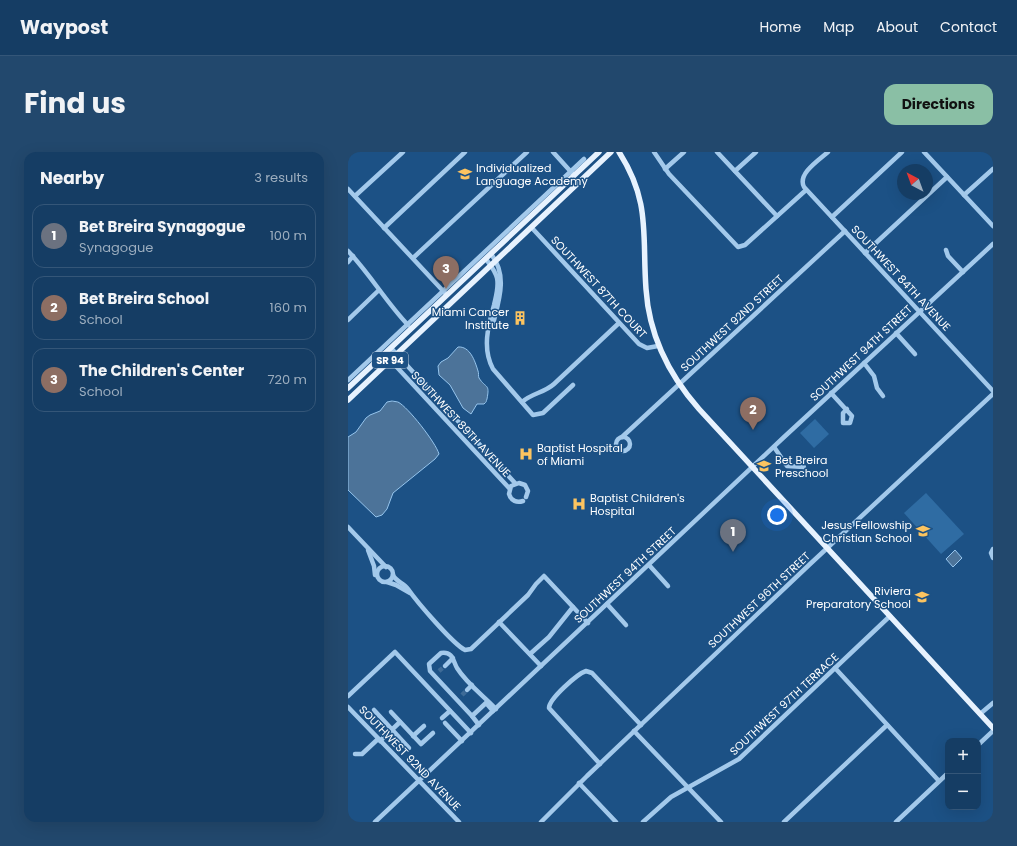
<!DOCTYPE html>
<html lang="en">
<head>
<meta charset="utf-8">
<style>
	:root { --surface:#153d64; --page:#22486d; --text:#f1f3f6; --muted:#9daebf; --line:#345678; --accent:#8abfa5 }
	body { margin:0; font-family:Poppins,sans-serif; background:var(--page); color:var(--text) }
	.controls { position:absolute; right:12px; bottom:12px; display:grid; overflow:hidden; border-radius:8px; box-shadow:0 4px 16px #0002 }
	.controls button { width:36px; height:36px; display:grid; place-items:center; padding:0; border:0; border-bottom:1px solid var(--line); background:var(--surface); color:var(--text); font:20px sans-serif }
	.compass { position:absolute; left:549px; top:12px; width:36px; height:36px; border-radius:50%; background:var(--surface); box-shadow:0 4px 16px #0002; rotate:319deg }
	.you { position:absolute; left:429px; top:363px; width:14px; height:14px; margin:-10px; border:3px solid #fff; border-radius:50%; background:#1a73e8; box-shadow:0 0 0 6px #1a73e833 }
	.badge { display:grid; place-items:center; width:26px; height:26px; border-radius:50%; background:var(--accent); color:#fff; font-size:13px; font-weight:700 }
	.pin { position:absolute; translate:-50% -33px; filter:drop-shadow(0 1px 2px #0008) }
	.pin::after { content:''; position:absolute; top:21px; width:14px; height:12px; background:inherit; clip-path:polygon(0 0,100% 0,50% 100%) }
	.list { margin:0; padding:0; list-style:none }
	h2 { display:flex; justify-content:space-between; align-items:center; height:52px; margin:0; padding:0 16px; font-size:17px }
	h2 small { font-size:13px; font-weight:400; color:var(--muted) }
	.list li { display:grid; grid-template-columns:26px 1fr auto; gap:12px; align-items:center; box-sizing:border-box; height:64px; margin:0 8px 8px; padding:0 8px; border:1px solid var(--line); border-radius:12px }
	.list b { display:block; font-size:15px; white-space:nowrap }
	.list p { margin:0; font-size:13px; white-space:nowrap; color:var(--muted) }
	.list em { font-size:13px; font-style:normal; color:var(--muted) }
	.map { position:relative; flex:none; width:645px; height:670px; overflow:hidden; border-radius:12px }
	header { display:flex; align-items:center; gap:24px; box-sizing:border-box; height:56px; padding:0 20px; background:var(--surface); border-bottom:1px solid var(--line) }
	header strong { font-size:19px }
	nav { display:flex; gap:22px; margin-inline-start:auto; font-size:14px }
	.intro { display:flex; align-items:center; justify-content:space-between; box-sizing:border-box; height:96px; padding:0 24px }
	h1 { margin:0; font-size:28px }
	.button { padding:10px 18px; border-radius:12px; background:var(--accent); color:#111; font-size:14px; font-weight:700 }
	main { display:flex; gap:24px; padding:0 24px }
	aside { flex:1; background:var(--surface); border-radius:12px; box-shadow:0 4px 16px #0002 }
	.map>svg:first-child { display:block }
	.green { fill:#2f6ca3 }
	.water { fill:#4c7399; stroke:#96c5ed }
	.lines { fill:none; stroke-linecap:round; stroke-linejoin:round }
	.minor-tunnel { stroke:#3e6b97; stroke-width:4.5; stroke-dasharray:4.5 2; stroke-linecap:butt }
	.minor { stroke:#a3c9eb; stroke-width:4.5 }
	.major { stroke:#e7f2fe; stroke-width:5.5 }
	.labels { text-anchor:middle; dominant-baseline:central; stroke-width:3; stroke-linejoin:round; paint-order:stroke }
	.shield { fill:#1c5185; stroke:#bbcbda; stroke-width:1 }
	.shield-label { font-size:10px; font-weight:bold; fill:#fff }
	.poi-label { font-size:11px; fill:#fff; stroke:#1c5185; text-anchor:start }
	.street-label { font-size:11px; fill:#fff; stroke:#1c5185 }
</style>
</head>
<body>
<header>
<strong>Waypost</strong>
<nav><a>Home</a><a>Map</a><a>About</a><a>Contact</a></nav>
</header>
<div class="intro"><h1>Find us</h1><a class="button">Directions</a></div>
<main>
<aside>
<h2>Nearby<small>3 results</small></h2>
<ul class="list">
<li><span class="badge" style="background:#6b7280">1</span><div><b>Bet Breira Synagogue</b><p>Synagogue</p></div><em>100 m</em></li>
<li><span class="badge" style="background:#8d6e63">2</span><div><b>Bet Breira School</b><p>School</p></div><em>160 m</em></li>
<li><span class="badge" style="background:#8d6e63">3</span><div><b>The Children's Center</b><p>School</p></div><em>720 m</em></li>
</ul>
</aside>
<div class="map">
<svg width="645" height="670" viewBox="0 0 645 670">
	<rect width="100%" height="100%" fill="#1c5185"/>
	<!-- green -->
	<g class="green">
		<polygon points="467,267 481,282 466,296 452,281"/>
		<polygon points="578,341 616,382 593,402 556,361"/>
	</g>
	<!-- water -->
	<g class="water">
		<path d="M110,195C122,194 127,209 130,219C131,221 130,224 131,226C138,237 142,231 139,247C137,252 140,248 136,252H129L123,262L115,256L102,233L91,223L90,214L93,210L100,206Z"/>
		<path d="M44,249C44,249 50,250 50,250C60,255 88,291 91,302L87,307L45,341L39,357L34,363L28,365L0,338V285L8,280L18,266L22,263L32,259L39,250Z"/>
		<polygon points="607,398 614,406 605,415 598,407"/>
	</g>
	<g class="lines">
		<!-- minor-tunnel -->
		<g class="minor-tunnel">
			<polyline points="91,519 97,514"/>
			<polyline points="114,543 119,538"/>
		</g>
		<!-- minor -->
		<g class="minor">
			<polyline points="205,0 224,21"/>
			<polyline points="306,0 321,22 390,95 397,93 458,38"/>
			<polyline points="369,0 429,64"/>
			<path d="M480,0C471,8 449,22 456,35L645,239"/>
			<polyline points="576,0 645,74"/>
			<polyline points="317,17 336,0"/>
			<polyline points="387,19 408,0"/>
			<polyline points="0,37 97,141"/>
			<polyline points="616,43 645,17"/>
			<polyline points="7,44 55,0"/>
			<polyline points="484,65 554,0"/>
			<polyline points="36,76 117,0"/>
			<polyline points="184,76 291,192 299,196 310,194"/>
			<polyline points="598,98 600,104 615,120"/>
			<path d="M0,99C22,122 38,150 60,173"/>
			<polyline points="517,101 599,25"/>
			<polyline points="65,106 179,0"/>
			<path d="M138,107C142,113 147,118 149,126C151,135 148,144 146,153C140,174 134,197 145,217L185,263L195,261L225,233"/>
			<polyline points="0,110 5,104"/>
			<polyline points="0,168 31,138"/>
			<path d="M142,175L145,172C151,148 160,123 143,102"/>
			<polyline points="548,181 567,202"/>
			<polyline points="43,196 167,331"/>
			<polyline points="38,201 45,211 161,336"/>
			<polyline points="516,211 526,224 529,236 535,244"/>
			<polyline points="0,228 236,7"/>
			<polyline points="483,241 504,264 502,271 495,271 495,261 499,257"/>
			<path d="M174,250C184,241 196,241 206,232L271,171"/>
			<circle cx="275" cy="292" r="7"/>
			<polyline points="274,285 497,79"/>
			<polyline points="426,295 439,314 456,315"/>
			<path d="M175,349C169,351 163,349 161,342L163,334L171,331L177,333L180,339L178,345"/>
			<polyline points="0,375 38,415"/>
			<polyline points="645,397 643,401 645,406"/>
			<polyline points="20,398 26,414 27,423"/>
			<polyline points="301,413 320,434"/>
			<circle cx="37" cy="422" r="8"/>
			<path d="M45,423C48,430 56,431 60,437C69,450 105,492 117,498L123,497L180,443L188,432L196,424L240,471"/>
			<polyline points="39,430 48,433 62,441"/>
			<polyline points="259,452 278,473"/>
			<polyline points="151,470 193,514"/>
			<polyline points="182,502 201,485 225,455"/>
			<polyline points="97,514 105,506"/>
			<polyline points="487,516 591,629"/>
			<polyline points="119,538 124,533"/>
			<polyline points="0,544 47,500 123,581"/>
			<polyline points="139,550 139,552 145,559"/>
			<polyline points="0,555 111,670"/>
			<polyline points="26,558 61,596"/>
			<polyline points="43,560 73,592 85,581"/>
			<polyline points="632,562 645,551"/>
			<polyline points="124,564 139,550"/>
			<polyline points="94,566 102,559"/>
			<polyline points="97,571 114,589"/>
			<path d="M131,573L124,564L82,519L81,512L93,501C105,499 105,509 109,516C119,532 136,544 148,557"/>
			<polyline points="286,579 373,670"/>
			<polyline points="65,584 76,574"/>
			<polyline points="32,589 52,570"/>
			<polyline points="630,593 645,579"/>
			<polyline points="7,602 14,602 30,587"/>
			<path d="M252,612L201,556C201,547 229,522 238,519L244,521L293,573"/>
			<polyline points="231,631 268,670"/>
			<polyline points="27,670 435,286 645,92"/>
			<polyline points="193,670 239,624 461,413 645,242"/>
			<polyline points="295,670 323,645 391,607 542,464"/>
			<polyline points="436,670 539,573"/>
			<polyline points="548,670 600,621"/>
		</g>
		<!-- major -->
		<g class="major">
			<path d="M271,0C303,50 294,83 298,137C301,183 321,223 351,257L645,576"/>
			<polyline points="0,236 251,0"/>
			<polyline points="0,248 263,0"/>
		</g>
	</g>
	<!-- icons -->
	<defs>
		<symbol id="school-bare" viewBox="-9 -9 18 18"><path d="M0-5L7-2L0 1L-7-2ZM-4 1L0 2.5L4 1V4Q0 6-4 4Z" fill="#fcc460" stroke="#1c5185" stroke-width="2.5" paint-order="stroke"/></symbol>
		<symbol id="building-bare" viewBox="-9 -9 18 18"><path d="M-4-6H4V6H1V3H-1V6H-4ZM-2.5-4.3h1.7v1.8h-1.7ZM.8-4.3h1.7v1.8H.8ZM-2.5-1h1.7V.8h-1.7ZM.8-1h1.7V.8H.8Z" fill="#fcc460" stroke="#1c5185" stroke-width="2.5" paint-order="stroke"/></symbol>
		<symbol id="hospital-bare" viewBox="-9 -9 18 18"><path d="M-5-5h3v3.5h4V-5h3V5h-3V1.5h-4V5h-3Z" fill="#fcc460" stroke="#1c5185" stroke-width="2.5" paint-order="stroke"/></symbol>
	</defs>
	<g fill-rule="evenodd">
		<use href="#school-bare" x="107" y="12" width="20" height="20"/>
		<use href="#building-bare" x="162" y="156" width="20" height="20"/>
		<use href="#hospital-bare" x="168" y="292" width="20" height="20"/>
		<use href="#school-bare" x="406" y="304" width="20" height="20"/>
		<use href="#hospital-bare" x="221" y="342" width="20" height="20"/>
		<use href="#school-bare" x="565" y="369" width="20" height="20"/>
		<use href="#school-bare" x="564" y="435" width="20" height="20"/>
	</g>
	<g class="labels">
		<!-- shield labels -->
		<rect class="shield" x="24" y="200" width="36" height="16" rx="3"/>
		<g class="shield-label">
			<text x="42" y="208">SR 94</text>
		</g>
		<!-- poi labels -->
		<g class="poi-label">
			<text x="128" y="16">Individualized<tspan x="128" dy="13">Language Academy</tspan></text>
			<text x="161" y="160" text-anchor="end">Miami Cancer<tspan x="161" dy="13">Institute</tspan></text>
			<text x="189" y="296">Baptist Hospital<tspan x="189" dy="13">of Miami</tspan></text>
			<text x="427" y="308">Bet Breira<tspan x="427" dy="13">Preschool</tspan></text>
			<text x="242" y="346">Baptist Children's<tspan x="242" dy="13">Hospital</tspan></text>
			<text x="564" y="373" text-anchor="end">Jesus Fellowship<tspan x="564" dy="13">Christian School</tspan></text>
			<text x="563" y="439" text-anchor="end">Riviera<tspan x="563" dy="13">Preparatory School</tspan></text>
		</g>
		<!-- street labels -->
		<g class="street-label">
			<text transform="translate(553 126) rotate(47)">SOUTHWEST 84TH AVENUE</text>
			<text transform="translate(251 135) rotate(47)">SOUTHWEST 87TH COURT</text>
			<text transform="translate(384 171) rotate(-43)">SOUTHWEST 92ND STREET</text>
			<text transform="translate(513 201) rotate(-43)">SOUTHWEST 94TH STREET</text>
			<text transform="translate(113 272) rotate(47)">SOUTHWEST 89TH AVENUE</text>
			<text transform="translate(277 423) rotate(-43)">SOUTHWEST 94TH STREET</text>
			<text transform="translate(411 448) rotate(-43)">SOUTHWEST 96TH STREET</text>
			<text transform="translate(436 552) rotate(-43)">SOUTHWEST 97TH TERRACE</text>
			<text transform="translate(62 606) rotate(46)">SOUTHWEST 92ND AVENUE</text>
		</g>
	</g>
</svg>
<div class="controls">
<button>+</button>
<button>−</button>
</div>
<svg class="compass" viewBox="-18 -18 36 36"><path d="M0-13l5 13h-10z" fill="#e53935"/><path d="M0 13l5-13h-10z" fill="#9daebf"/></svg>
<div class="you"></div>
<div class="pin badge" style="left:385px;top:400px;background:#6b7280">1</div>
<div class="pin badge" style="left:405px;top:278px;background:#8d6e63">2</div>
<div class="pin badge" style="left:98px;top:137px;background:#8d6e63">3</div>
</div>
</main>
</body>
</html>
